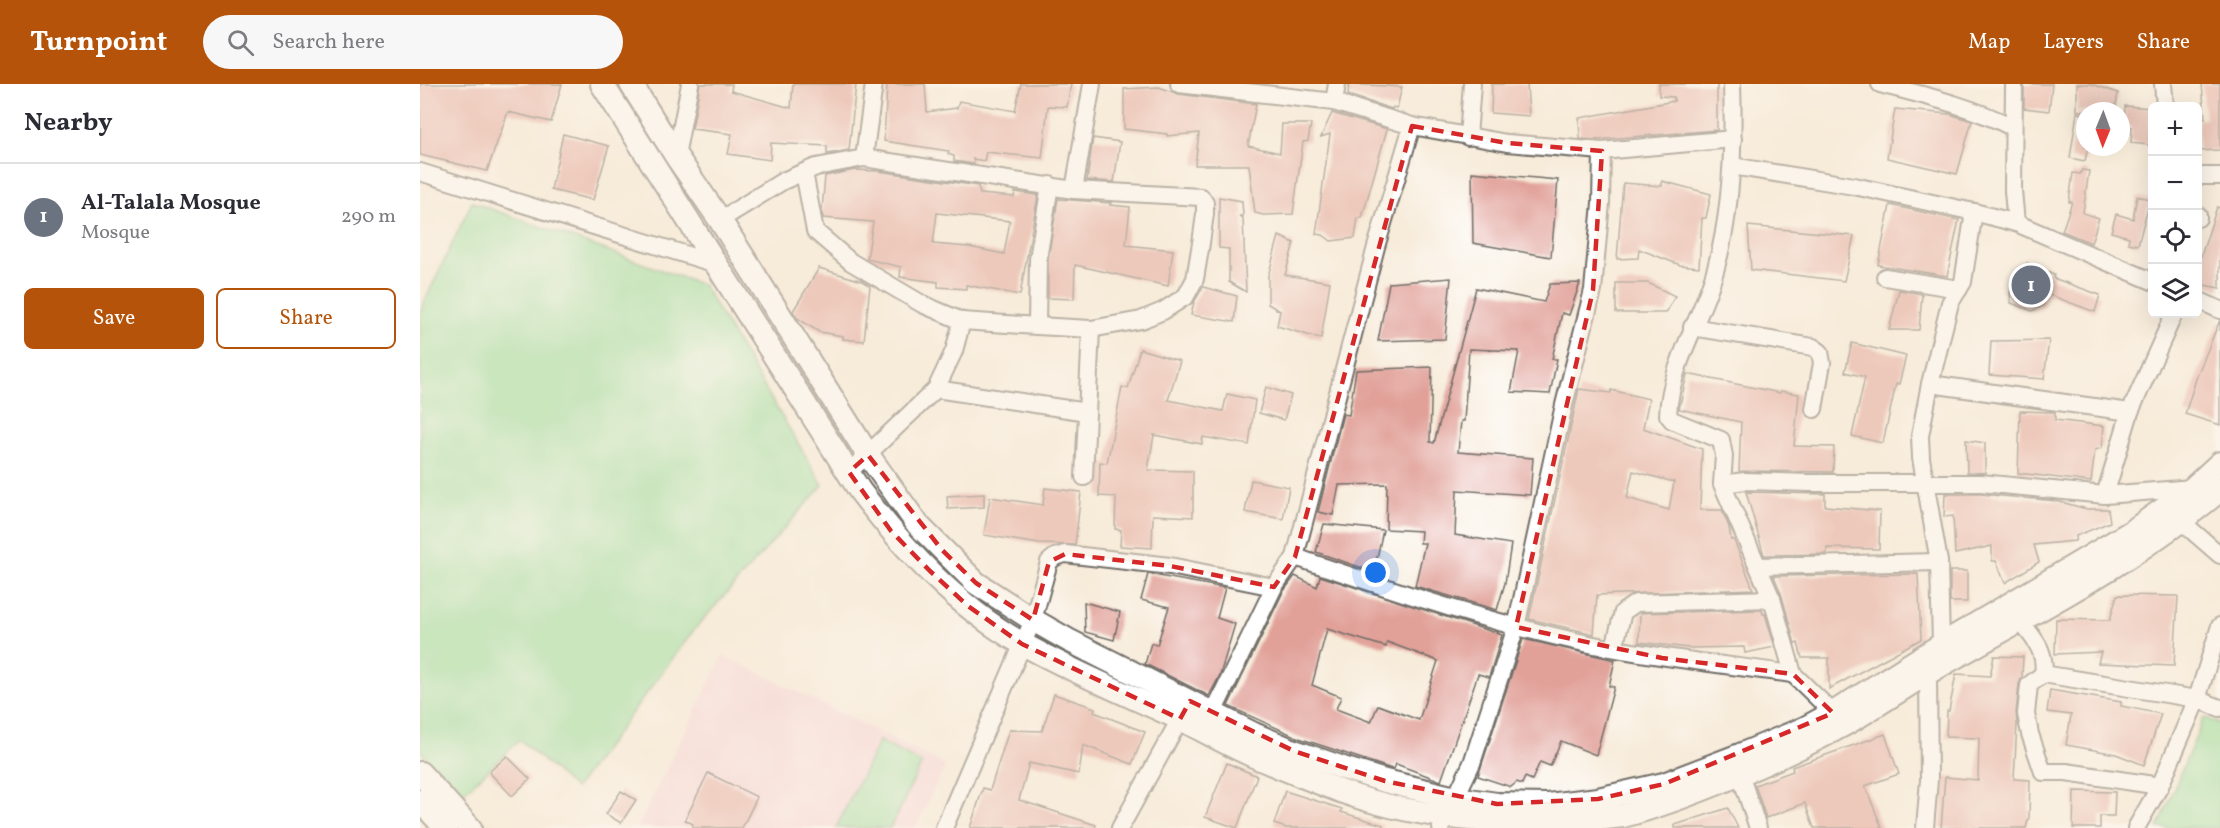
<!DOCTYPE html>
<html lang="en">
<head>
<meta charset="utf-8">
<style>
	:root { --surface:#fff; --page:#f7f7f7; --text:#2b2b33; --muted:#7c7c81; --line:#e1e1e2; --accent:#b45309 }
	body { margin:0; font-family:Vollkorn,serif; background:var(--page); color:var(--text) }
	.controls { position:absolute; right:18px; top:18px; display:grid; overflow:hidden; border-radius:9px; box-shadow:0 6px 24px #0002 }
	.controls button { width:54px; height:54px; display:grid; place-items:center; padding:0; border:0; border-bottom:2px solid var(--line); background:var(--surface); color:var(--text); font:30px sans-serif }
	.compass { position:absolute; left:1656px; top:18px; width:54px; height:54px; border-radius:50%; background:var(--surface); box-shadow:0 6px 24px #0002; rotate:181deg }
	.you { position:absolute; left:956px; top:489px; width:21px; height:21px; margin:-15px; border:4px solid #fff; border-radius:50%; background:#1a73e8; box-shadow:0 0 0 9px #1a73e833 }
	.badge { display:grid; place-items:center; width:39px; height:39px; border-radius:50%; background:var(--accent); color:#fff; font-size:20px; font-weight:700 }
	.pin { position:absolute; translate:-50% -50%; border:3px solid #fff; box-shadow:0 2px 6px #0006 }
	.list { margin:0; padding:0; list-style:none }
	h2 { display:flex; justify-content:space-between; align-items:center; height:78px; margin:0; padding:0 24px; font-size:26px }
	h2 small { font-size:20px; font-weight:400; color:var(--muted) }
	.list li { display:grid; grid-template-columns:39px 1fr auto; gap:18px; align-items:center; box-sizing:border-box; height:108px; padding:0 24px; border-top:2px solid var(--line) }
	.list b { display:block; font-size:22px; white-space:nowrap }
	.list p { margin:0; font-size:20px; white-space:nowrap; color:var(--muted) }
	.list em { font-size:20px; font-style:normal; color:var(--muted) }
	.actions { display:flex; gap:12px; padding:18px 24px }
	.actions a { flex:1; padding:14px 0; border:2px solid var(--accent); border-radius:9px; text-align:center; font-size:21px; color:var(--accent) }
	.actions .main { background:var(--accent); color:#fff }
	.icon { flex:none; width:33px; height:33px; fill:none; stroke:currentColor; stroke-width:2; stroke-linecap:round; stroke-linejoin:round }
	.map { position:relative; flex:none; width:1800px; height:744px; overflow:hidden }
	header { display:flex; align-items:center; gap:36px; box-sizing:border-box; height:84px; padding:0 30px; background:var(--accent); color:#fff }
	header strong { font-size:28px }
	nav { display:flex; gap:33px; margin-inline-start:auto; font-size:21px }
	.search { width:420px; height:54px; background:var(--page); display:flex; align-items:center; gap:15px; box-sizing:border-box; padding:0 21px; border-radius:33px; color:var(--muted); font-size:22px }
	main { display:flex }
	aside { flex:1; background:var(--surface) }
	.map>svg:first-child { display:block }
	.built { fill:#f6cfd7 }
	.green { fill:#91df9c; stroke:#5e8564; stroke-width:1.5 }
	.building { fill:#e1a098; fill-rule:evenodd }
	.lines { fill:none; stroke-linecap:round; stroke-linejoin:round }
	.street-casing { stroke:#726e68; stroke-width:20 }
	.secondary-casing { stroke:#726e68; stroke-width:26 }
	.street { stroke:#fff; stroke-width:16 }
	.secondary { stroke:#fff; stroke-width:22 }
	.marked { fill:none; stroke:#d62828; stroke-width:4.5; stroke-dasharray:12 8; stroke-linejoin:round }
</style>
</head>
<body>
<header>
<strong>Turnpoint</strong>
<div class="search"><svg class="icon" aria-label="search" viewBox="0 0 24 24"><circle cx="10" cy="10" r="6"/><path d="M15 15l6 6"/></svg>Search here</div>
<nav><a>Map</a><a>Layers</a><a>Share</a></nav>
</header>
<main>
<aside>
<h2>Nearby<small></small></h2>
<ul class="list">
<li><span class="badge" style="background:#6b7280">1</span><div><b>Al-Talala Mosque</b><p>Mosque</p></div><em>290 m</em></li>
</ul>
<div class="actions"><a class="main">Save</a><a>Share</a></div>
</aside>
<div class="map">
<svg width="1800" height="744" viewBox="0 0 1800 744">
	<rect width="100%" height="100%" fill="#fff"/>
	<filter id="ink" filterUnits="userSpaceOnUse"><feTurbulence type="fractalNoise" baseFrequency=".0167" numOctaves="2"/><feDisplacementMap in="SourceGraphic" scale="12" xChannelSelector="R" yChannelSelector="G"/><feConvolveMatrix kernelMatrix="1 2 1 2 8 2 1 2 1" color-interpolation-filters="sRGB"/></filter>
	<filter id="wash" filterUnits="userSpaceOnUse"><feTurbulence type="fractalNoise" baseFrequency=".008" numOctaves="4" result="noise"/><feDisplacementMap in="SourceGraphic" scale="24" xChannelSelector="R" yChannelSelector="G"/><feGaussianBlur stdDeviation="1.35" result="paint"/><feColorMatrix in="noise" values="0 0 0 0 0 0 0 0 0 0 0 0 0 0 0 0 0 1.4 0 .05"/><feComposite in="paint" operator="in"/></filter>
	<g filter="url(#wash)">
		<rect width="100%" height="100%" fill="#f7ebd9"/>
		<!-- built -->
		<polygon class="built" points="303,571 526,681 495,744 217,744"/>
		<!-- green -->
		<g class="green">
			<polygon points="52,118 283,201 403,401 273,547 155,705 100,656 37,715 0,666 0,227"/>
			<polygon points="1784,633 1800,640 1800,744 1738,744"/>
			<polygon points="459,657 502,679 470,744 416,744"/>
		</g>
		<g id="blocks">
			<!-- building -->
			<g class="building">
				<polygon points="0,0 142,0 131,38 88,28 67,87 0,71"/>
				<polygon points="280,0 312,0 311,7 371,24 373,0 436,0 429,66 407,70 407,62 351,59 350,76 308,70 312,50 272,45"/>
				<polygon points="467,0 505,0 507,28 537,24 539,17 595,27 601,0 651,0 647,23 628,22 622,74 566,68 564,77 553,75 554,80 534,77 534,72 528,70 529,67 464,57"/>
				<polygon points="929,0 982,3 977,24 973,23 972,25 928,11"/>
				<polygon points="1072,0 1107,0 1109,32 1071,29"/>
				<polygon points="1239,0 1297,0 1297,46 1174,56 1160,55 1159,34 1254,17 1254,13 1239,12"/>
				<polygon points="1604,0 1632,0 1629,27 1604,24"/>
				<polygon points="1657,0 1671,0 1698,9 1695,27 1657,27"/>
				<polygon points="1782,0 1800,0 1800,66 1778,67 1778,35 1785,35"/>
				<polygon points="739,3 758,10 836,20 828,62 860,69 862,40 891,40 888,57 883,58 873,130 843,131 835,129 829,81 775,81 779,49 747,52 747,50 704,45 704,5"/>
				<polygon points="1705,22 1732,24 1729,61 1711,59 1712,43 1704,42"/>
				<polygon points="1475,25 1529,30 1552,37 1537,90 1467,74"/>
				<polygon points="912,29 967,45 942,134 938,134 935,154 911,157 903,151 896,150 910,50 901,53"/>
				<polygon points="1657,29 1665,30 1665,63 1668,63 1665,77 1650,74"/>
				<polygon points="143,50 189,62 173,116 131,106"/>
				<polygon points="673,54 700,58 694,98 667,96"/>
				<path d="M435,86L458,87L558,102L560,110L594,113L595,108L618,111L600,211L546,201V205L518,203V198L480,193L481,183L447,175L453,138L403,134L402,126L405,92ZM517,129L590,137L584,170L549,163L513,160Z"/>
				<polygon points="1662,86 1669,87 1663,129 1679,134 1671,159 1642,147 1652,118 1649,118 1653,89 1660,90"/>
				<polygon points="1052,88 1138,96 1131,173 1053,159"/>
				<polygon points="1242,97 1291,110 1286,134 1282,134 1279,183 1260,181 1219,165 1218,174 1197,175 1203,99 1242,102"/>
				<polygon points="1717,112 1730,115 1718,161 1708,159 1709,153 1691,148 1696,130 1713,135"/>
				<polygon points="799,113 822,117 823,132 819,132 823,134 826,208 809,198 809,165 799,164"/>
				<polygon points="638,115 691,119 690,121 710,123 706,161 753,166 748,202 655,181 654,215 628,214 628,176"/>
				<polygon points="1470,121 1539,136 1527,192 1458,181"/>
				<polygon points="1797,123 1800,124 1800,204 1778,200 1780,171 1781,172"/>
				<polygon points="1328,142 1434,152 1424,197 1331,186"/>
				<polygon points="859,152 874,159 865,191 910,198 901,255 857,242 860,227 848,220 848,192"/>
				<polygon points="1607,179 1634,191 1633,194 1680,211 1675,228 1627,210 1623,222 1612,227 1591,219 1590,209 1595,193 1602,192"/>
				<polygon points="399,184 442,197 450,202 444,257 423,255 423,252 399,248 377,234 373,227"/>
				<polygon points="1031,194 1025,255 958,257 969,199"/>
				<polygon points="1160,199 1149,231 1142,229 1132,275 1137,275 1130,310 1091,308 1099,267 1049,265 1044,337 1041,337 1038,368 1113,374 1110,411 1037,406 1035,451 1091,460 1085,499 1077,526 995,502 1005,459 1000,459 1001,447 966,445 967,400 919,401 913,431 898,428 923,330 929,331 936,286 1012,283 1010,358 1014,359 1056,204 1124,218 1130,200"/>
				<polygon points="1196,199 1228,199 1255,212 1246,229 1196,229"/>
				<polygon points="783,203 817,212 814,238 771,231 774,218"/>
				<polygon points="1479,206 1502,210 1499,246 1469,246"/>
				<polygon points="1800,236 1800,341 1765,330 1777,292"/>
				<polygon points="1629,256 1624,295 1569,291 1571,257"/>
				<polygon points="1432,259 1486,272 1479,300 1476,300 1463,359 1432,352 1445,293 1425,288"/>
				<polygon points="720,265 760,277 748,316 803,327 807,310 835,316 829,361 783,353 782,360 734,351 728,386 773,387 773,433 733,431 732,464 700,462 701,446 695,445 696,413 679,412 680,378 687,379 702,303 708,304"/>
				<polygon points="1267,290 1360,309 1361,307 1379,310 1374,362 1414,363 1413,388 1319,387 1321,338 1259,325"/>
				<polygon points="846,303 871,311 864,336 839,329"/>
				<path d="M1159,305L1191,309V306L1229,315L1223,344L1282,365L1280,426H1302L1309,443L1311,456H1314L1333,505L1177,511L1174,550L1109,535ZM1213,387L1254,398L1249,426L1207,414Z"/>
				<polygon points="1600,327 1635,328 1635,336 1684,342 1682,364 1675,366 1671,398 1598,389"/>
				<polygon points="1546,356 1565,359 1565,389 1547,388"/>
				<polygon points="831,396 869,403 863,435 825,428"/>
				<polygon points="625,404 661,408 655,461 619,460 564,451 570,413 623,421"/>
				<polygon points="1326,408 1405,410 1405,422 1460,427 1459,465 1407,464 1407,470 1344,471"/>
				<polygon points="564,410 564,423 528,425 527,412"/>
				<polygon points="1525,410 1560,410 1637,417 1667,425 1688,425 1690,438 1656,452 1655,457 1614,461 1619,478 1585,499 1576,477 1572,477 1572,462 1535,470 1533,432 1524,433"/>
				<polygon points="904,440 963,446 954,488 896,468"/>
				<rect x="1530" y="487" width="17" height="31"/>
				<polygon points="728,490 805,504 797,534 815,540 800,591 789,612 725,580 731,559 737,561 749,523 721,516"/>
				<polygon points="1498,490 1501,555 1409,605 1409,574 1382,574 1378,559 1375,560 1362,512 1354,492"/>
				<path d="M875,492L897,503L900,492L1082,551L1069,593L1058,590L1021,697L976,680L974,685L969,684L879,654L808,622L863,508ZM907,545L966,563L967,558L1018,577L999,636L958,621L951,638L916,625L921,613L892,601Z"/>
				<polygon points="1697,511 1758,512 1754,582 1678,579 1681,568 1635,570 1636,535 1690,536"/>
				<polygon points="664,518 700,528 694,556 665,548"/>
				<polygon points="1342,526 1343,530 1345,530 1355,563 1325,569 1324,563 1269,564 1219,558 1220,529"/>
				<polygon points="1103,555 1195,576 1189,602 1194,603 1176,671 1141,657 1130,682 1120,678 1112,696 1105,693 1102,700 1097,698 1091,703 1058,692"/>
				<polygon points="1574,572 1603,573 1602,593 1599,600 1596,629 1597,640 1594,695 1610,696 1609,733 1606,744 1521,744 1525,693 1558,696 1559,654 1526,653 1527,627 1529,627 1536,590 1570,592"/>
				<polygon points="1630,606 1701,618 1701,622 1741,630 1724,681 1696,670 1646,661 1651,631 1627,628"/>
				<polygon points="634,610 675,624 674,628 725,648 712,680 663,661 659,690 609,679 599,716 676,741 675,744 550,744 563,704 570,706 589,646 622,647"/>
				<polygon points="1465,650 1479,690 1445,702 1462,744 1394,744 1385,719 1346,734 1335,701 1373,687 1372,683"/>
				<polygon points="87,672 110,695 92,712 69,688"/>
				<polygon points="807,679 837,692 817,744 785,733"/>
				<polygon points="288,689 337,713 322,744 272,744 273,740 265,736"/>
				<polygon points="201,707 216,716 201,739 186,730"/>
				<polygon points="865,707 922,725 921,728 963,741 963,744 866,744 854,740"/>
				<polygon points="1654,707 1695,708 1694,732 1680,732 1680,744 1653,744"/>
				<polygon points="1308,724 1318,744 1255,744 1255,741"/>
			</g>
		</g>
	</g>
	<g filter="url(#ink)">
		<use href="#blocks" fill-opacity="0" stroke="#726e68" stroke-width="1.5"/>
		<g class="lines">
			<defs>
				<g id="street">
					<polyline points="759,0 914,18 992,42 1087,59 1182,67 1313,55"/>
					<path d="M1312,0C1314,60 1312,129 1295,187C1282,234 1250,281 1248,331L1252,336L1301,356L1304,372L1302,400L1352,515L1373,590L1413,629"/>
					<path d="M1460,0C1506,12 1550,22 1592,43"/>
					<polyline points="1594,0 1593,107 1596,139"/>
					<polyline points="1743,0 1745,22"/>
					<polyline points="914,18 917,0"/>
					<polyline points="1048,53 1052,0"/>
					<polyline points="256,72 270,0"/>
					<polyline points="444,74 454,0"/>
					<polyline points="1312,82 1434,102 1554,128 1596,139 1732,197"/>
					<polyline points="0,88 296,180"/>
					<polyline points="1778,92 1800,92"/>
					<polyline points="654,106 672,0"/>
					<polyline points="1778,131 1778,134"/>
					<polyline points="300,136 363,97 384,88 396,83 444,74 654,106 781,113 785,119 785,130 781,159 775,195 766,212 743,227 721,236 671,245 617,242 542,237 502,220 431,178 395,147 384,88"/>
					<polyline points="1465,193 1539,205"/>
					<polyline points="1778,216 1800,226"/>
					<polyline points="617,242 618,175 630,101"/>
					<polyline points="1272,243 1393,263 1400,268 1402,279 1394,325"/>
					<polyline points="1510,300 1710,328"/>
					<polyline points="516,305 667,328"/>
					<polyline points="429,388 516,305 534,267 542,237"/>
					<polyline points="664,393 671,245"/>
					<polyline points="1302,400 1325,397 1389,399 1561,399 1685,411 1773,404"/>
					<polyline points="1685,411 1710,328 1754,230"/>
					<polyline points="1762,438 1800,471"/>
					<path d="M875,473C973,506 1072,540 1174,561C1240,574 1306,581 1373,590"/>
					<polyline points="1338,482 1519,478"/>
					<path d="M1600,537C1613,553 1627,568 1623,590L1777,615L1800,542"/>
					<polyline points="1521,561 1519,478 1501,374 1500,352 1510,300 1530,219 1543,198 1554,128"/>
					<polyline points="1194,564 1203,528 1216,519 1352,515"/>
					<polyline points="1623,590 1609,601 1606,630 1610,650 1623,688 1646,688 1740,702"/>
					<polyline points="789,637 854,503 875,473 956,163 992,42"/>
					<polyline points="1320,690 1338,744"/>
					<polyline points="524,744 613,536 629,478 635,473 645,470 750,482 854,503"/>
					<polyline points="700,744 765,626"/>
					<polyline points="1021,744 1052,679 1096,543 1144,321 1173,206 1181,119 1182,67"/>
					<polyline points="1505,744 1509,696 1508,589"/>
					<polyline points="1716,744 1740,702 1777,615 1800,624"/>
				</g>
				<g id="secondary">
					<path d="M182,0L440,407C485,466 538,524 603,560C653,588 706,610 758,634C781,645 803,658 827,669C857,683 889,695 920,707C1008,739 1111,744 1203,732C1241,722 1277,708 1313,693C1349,678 1384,663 1418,644C1450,627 1479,606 1511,587C1609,530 1712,480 1800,406"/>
					<polyline points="211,0 256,72 300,136 448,371 498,441 556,499 613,536 648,556 834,650 874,667 923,684 965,697 1035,714 1077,720 1128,721 1178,715 1244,700 1320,671 1385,644 1413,629 1521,561 1711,448 1773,404 1800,379"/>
					<polyline points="0,689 50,744"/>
					<polyline points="0,717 26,744"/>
				</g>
			</defs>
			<!-- street casing -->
			<use href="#street" class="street-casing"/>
			<!-- secondary casing -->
			<use href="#secondary" class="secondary-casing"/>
			<!-- street -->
			<use href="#street" class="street"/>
			<!-- secondary -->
			<use href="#secondary" class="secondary"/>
		</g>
	</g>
	<!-- marked area -->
	<path d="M0 0H1800V744H0ZM992,42L1087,59L1182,67L1173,206L1096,543L1242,574L1373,590L1413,629L1244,700L1178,715L1077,720L965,697L874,667L770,617L760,635L602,560L548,522L510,487L471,447L429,388L448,371L522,466L556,499L613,536L629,478L645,470L750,482L854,503L875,473Z" fill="#f7ebd9" fill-opacity=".55" fill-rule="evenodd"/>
	<path class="marked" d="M992,42L1087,59L1182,67L1173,206L1096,543L1242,574L1373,590L1413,629L1244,700L1178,715L1077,720L965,697L874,667L770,617L760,635L602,560L548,522L510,487L471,447L429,388L448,371L522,466L556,499L613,536L629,478L645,470L750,482L854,503L875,473Z"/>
</svg>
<div class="controls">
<button>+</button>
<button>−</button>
<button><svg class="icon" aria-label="locate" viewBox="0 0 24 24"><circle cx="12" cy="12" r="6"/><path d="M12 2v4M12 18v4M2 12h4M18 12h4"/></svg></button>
<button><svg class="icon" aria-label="layers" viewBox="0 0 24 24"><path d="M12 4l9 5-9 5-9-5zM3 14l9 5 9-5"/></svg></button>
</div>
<svg class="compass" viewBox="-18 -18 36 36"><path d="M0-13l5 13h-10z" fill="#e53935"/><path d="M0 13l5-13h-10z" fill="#7c7c81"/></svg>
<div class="you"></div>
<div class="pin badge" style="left:1611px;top:201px;background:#6b7280">1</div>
</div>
</main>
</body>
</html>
